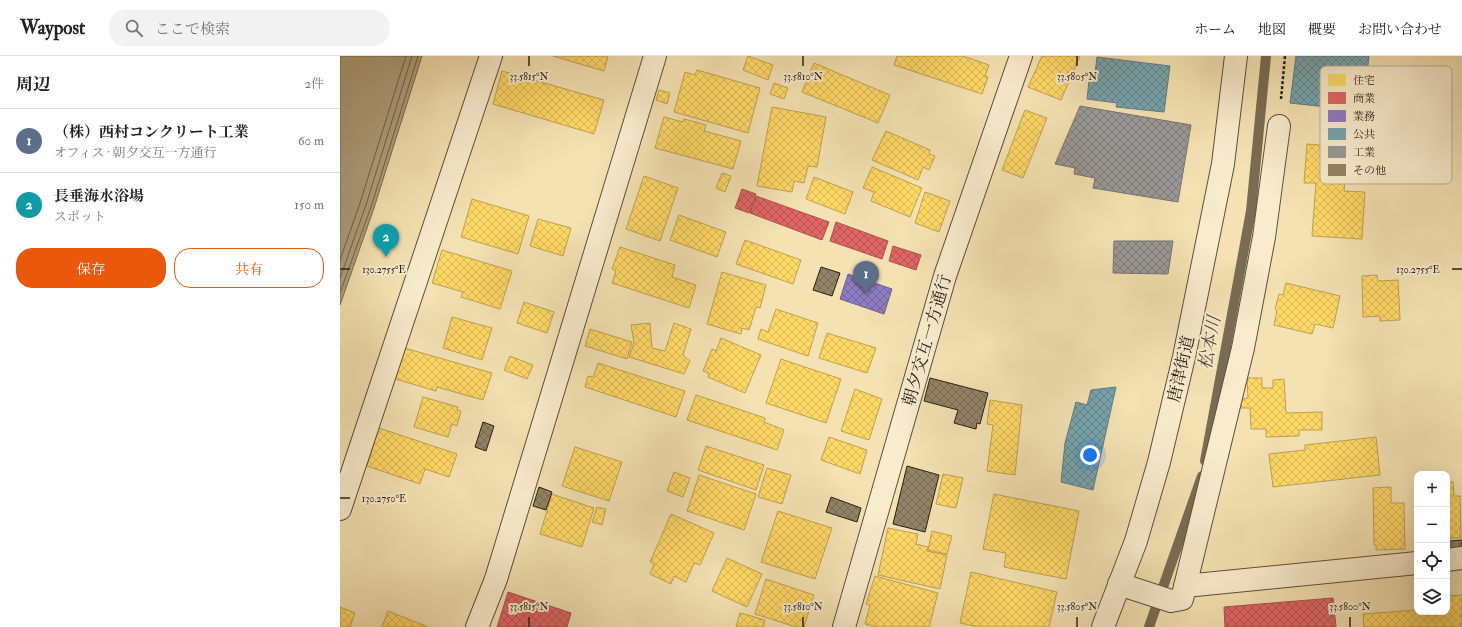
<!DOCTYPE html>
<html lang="ja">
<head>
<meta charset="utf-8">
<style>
	:root { --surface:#fff; --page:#f2f2f2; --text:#222; --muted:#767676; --line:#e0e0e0; --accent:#ea580c }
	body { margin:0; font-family:"IM FELL Double Pica","Noto Serif JP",serif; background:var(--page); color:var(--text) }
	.controls { position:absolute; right:12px; bottom:12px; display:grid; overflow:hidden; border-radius:8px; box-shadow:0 4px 16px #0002 }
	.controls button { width:36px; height:36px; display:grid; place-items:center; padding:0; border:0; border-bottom:1px solid var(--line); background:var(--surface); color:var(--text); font:20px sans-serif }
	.you { position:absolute; left:750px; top:399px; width:14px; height:14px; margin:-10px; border:3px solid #fff; border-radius:50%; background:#1a73e8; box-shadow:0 0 0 6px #1a73e833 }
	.badge { display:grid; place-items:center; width:26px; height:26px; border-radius:50%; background:var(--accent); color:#fff; font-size:13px; font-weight:700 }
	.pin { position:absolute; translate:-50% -33px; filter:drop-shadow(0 1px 2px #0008) }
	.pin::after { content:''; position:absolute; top:21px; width:14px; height:12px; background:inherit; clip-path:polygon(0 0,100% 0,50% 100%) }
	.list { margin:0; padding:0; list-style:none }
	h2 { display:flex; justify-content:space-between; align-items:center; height:52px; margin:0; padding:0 16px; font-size:17px }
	h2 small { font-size:13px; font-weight:400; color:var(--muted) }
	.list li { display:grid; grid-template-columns:26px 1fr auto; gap:12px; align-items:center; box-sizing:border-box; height:64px; padding:0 16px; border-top:1px solid var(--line) }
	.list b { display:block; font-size:15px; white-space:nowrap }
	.list p { margin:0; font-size:13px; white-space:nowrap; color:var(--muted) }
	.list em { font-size:13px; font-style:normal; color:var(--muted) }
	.actions { display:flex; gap:8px; padding:12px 16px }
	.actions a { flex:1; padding:9px 0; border:1px solid var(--accent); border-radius:16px; text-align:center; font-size:14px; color:var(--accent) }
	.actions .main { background:var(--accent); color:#fff }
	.icon { flex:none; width:22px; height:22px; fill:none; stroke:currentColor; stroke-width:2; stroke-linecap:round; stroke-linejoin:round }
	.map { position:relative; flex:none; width:1122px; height:571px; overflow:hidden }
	header { display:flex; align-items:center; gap:24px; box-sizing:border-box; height:56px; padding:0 20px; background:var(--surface); border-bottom:1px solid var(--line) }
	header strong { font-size:19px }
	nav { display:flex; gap:22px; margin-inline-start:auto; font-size:14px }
	.search { width:280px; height:36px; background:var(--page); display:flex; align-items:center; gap:10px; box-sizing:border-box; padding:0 14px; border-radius:16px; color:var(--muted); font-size:15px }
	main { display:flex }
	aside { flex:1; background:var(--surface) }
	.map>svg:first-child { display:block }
	.water { fill:#afa07d; stroke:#796c53 }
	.homes { fill:url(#homes-cross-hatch); stroke:#bea14e }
	.shops { fill:url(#shops-cross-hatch); stroke:#a9514e }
	.offices { fill:url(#offices-cross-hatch); stroke:#6f608f }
	.public { fill:url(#public-cross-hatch); stroke:#5f7d81 }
	.industry { fill:url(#industry-cross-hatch); stroke:#777471 }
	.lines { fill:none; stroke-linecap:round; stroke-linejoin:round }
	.shore { stroke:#6c6049; stroke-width:1 }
	.stream { stroke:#796c53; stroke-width:10 }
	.building { fill:url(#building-cross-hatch); stroke:#281f15 }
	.minor-casing { stroke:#5b503c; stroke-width:24 }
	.path { stroke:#281f15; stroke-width:2.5; stroke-dasharray:3 2; stroke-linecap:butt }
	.minor { stroke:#f8eccd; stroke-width:22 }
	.ticks { fill:none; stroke:#281f15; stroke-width:1.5 }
	.labels { text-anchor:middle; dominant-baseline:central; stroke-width:4; stroke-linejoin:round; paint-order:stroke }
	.street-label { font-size:17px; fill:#281f15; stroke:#f8eccd }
	.water-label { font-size:18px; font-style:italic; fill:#574c39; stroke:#f8eccd }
	.key { fill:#f8eccd; stroke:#baae96; stroke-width:1 }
	.key-label { font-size:11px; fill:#281f15 }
	.ticks-label { font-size:10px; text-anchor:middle; fill:#281f15; stroke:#f8eccd; stroke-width:4; stroke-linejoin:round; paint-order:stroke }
</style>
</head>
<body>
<header>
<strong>Waypost</strong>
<div class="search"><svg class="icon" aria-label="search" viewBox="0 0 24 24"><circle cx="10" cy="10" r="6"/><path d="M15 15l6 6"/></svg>ここで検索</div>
<nav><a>ホーム</a><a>地図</a><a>概要</a><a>お問い合わせ</a></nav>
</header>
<main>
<aside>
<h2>周辺<small>2件</small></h2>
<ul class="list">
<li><span class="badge" style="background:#5c6f8a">1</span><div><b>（株）西村コンクリート工業</b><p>オフィス · 朝夕交互一方通行</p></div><em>60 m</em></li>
<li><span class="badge" style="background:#0f9aa8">2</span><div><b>長垂海水浴場</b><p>スポット</p></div><em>150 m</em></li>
</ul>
<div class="actions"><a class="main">保存</a><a>共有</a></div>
</aside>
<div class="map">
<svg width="1122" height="571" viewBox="0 0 1122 571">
	<defs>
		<pattern id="homes-cross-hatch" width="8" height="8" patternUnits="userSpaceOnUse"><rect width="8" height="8" fill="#ffd966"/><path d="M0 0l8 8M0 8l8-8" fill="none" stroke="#dbba58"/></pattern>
		<pattern id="shops-cross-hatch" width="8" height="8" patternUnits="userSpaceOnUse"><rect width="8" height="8" fill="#e06666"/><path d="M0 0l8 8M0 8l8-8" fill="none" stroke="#b65353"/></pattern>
		<pattern id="offices-cross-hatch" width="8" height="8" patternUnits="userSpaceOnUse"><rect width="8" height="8" fill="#8e7cc3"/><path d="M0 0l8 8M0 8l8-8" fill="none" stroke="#74659d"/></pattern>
		<pattern id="public-cross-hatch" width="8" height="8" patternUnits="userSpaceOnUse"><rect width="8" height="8" fill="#76a5af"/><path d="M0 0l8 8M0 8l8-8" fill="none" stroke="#61868d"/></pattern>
		<pattern id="industry-cross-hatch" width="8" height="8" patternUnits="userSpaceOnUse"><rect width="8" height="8" fill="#999"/><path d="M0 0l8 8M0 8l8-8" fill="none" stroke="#7d7c7c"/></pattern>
		<pattern id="building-cross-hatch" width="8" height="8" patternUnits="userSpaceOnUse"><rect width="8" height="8" fill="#928467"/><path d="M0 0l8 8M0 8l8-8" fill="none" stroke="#776b54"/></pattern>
	</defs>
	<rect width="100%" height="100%" fill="#f4e2b2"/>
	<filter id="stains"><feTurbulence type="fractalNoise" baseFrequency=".005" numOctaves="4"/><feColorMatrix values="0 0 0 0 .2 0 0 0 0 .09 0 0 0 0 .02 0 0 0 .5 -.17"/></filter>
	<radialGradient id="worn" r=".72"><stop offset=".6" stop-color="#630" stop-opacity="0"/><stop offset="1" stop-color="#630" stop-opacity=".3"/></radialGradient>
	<!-- water -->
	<polygon class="water" points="0,0 82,0 34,152 0,249"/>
	<!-- homes -->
	<g class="homes">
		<polygon points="213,0 268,0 264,15"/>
		<polygon points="408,0 433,9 428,24 403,14"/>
		<polygon points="557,0 623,0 649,9 645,20 648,21 642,38 554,9"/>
		<polygon points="702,0 740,0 721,44 688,31"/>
		<polygon points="474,7 550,39 538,67 462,36"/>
		<polygon points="357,14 420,32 408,77 334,56 345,16 355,19"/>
		<polygon points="162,15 264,44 254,78 153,48"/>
		<polygon points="434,27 448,32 444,43 430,38"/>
		<polygon points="319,34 330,37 327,48 316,44"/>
		<polygon points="432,51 486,61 477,111 468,110 464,127 454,125 452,136 417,130"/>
		<polygon points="685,54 707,62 683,122 662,114"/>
		<polygon points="324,61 343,66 344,63 366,69 364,75 401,85 393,113 315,92"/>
		<polygon points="546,75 590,94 589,98 595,100 589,114 583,111 578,124 532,104"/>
		<polygon points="967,88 1018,92 1016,125 1005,124 1004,135 1025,136 1022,183 972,180 976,127 964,127"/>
		<polygon points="532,111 582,132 570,161 531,145 534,136 523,132"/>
		<polygon points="382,117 391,120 385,136 376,132"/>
		<polygon points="304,120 338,132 320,185 286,173"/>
		<polygon points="474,121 513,136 505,158 466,143"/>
		<polygon points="585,136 610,145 599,176 575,167"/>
		<polygon points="132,143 189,160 178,198 121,181"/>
		<polygon points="339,159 386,176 377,201 330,184"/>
		<polygon points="198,163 231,172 223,200 190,190"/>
		<polygon points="405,184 461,204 453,228 396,208"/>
		<polygon points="280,191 335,209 332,221 356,229 349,252 272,227 276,215 272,213"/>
		<polygon points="102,194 172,215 160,253 121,241 123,236 92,227"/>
		<polygon points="382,216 426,229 420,252 416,251 409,274 402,272 401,278 367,268"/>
		<polygon points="1037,219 1038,225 1058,224 1060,264 1040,265 1040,260 1023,261 1022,220"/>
		<polygon points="946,227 1000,240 993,272 975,268 972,278 934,269 937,254 935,253 939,238 943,239"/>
		<polygon points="184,246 214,256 207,277 177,267"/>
		<polygon points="436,253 478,267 468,300 418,283 421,273 428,276"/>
		<polygon points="112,261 152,272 142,304 103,292"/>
		<polygon points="310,267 312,292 325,295 334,267 351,273 343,299 350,305 344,318 289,301 294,287 291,269"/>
		<polygon points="250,273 292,286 287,303 245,290"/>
		<polygon points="487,277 536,292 527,317 479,302"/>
		<polygon points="381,282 421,299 405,337 368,321 369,317 363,315 372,293 376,295"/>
		<polygon points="61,291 152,317 143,344 97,331 96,335 52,322"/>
		<polygon points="170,300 193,309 187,323 164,314"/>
		<polygon points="441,303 501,323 486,367 426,347"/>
		<polygon points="258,307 345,335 336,361 245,331 248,320 253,321"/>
		<polygon points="907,322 922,322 922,332 933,332 933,324 944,323 946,357 982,356 982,374 959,374 959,380 926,381 926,373 911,373 910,352 901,352 901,343 908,342"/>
		<polygon points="515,333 542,343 529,384 501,375"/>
		<polygon points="356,339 425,362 424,366 444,374 437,394 347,364"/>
		<polygon points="83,341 118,351 117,354 121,355 117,370 112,368 108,381 74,371"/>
		<polygon points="650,344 682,349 675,419 647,415 653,369 647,368"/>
		<polygon points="39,372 117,398 109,421 85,413 80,428 27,410"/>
		<polygon points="489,381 527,394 520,418 481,404"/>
		<polygon points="1036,381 1040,419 933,431 929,398 965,394 965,389"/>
		<polygon points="366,390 424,409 416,434 358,414"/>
		<polygon points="235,391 282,406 269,445 222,430"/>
		<polygon points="427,412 451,419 442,448 418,441"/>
		<polygon points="334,416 350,422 343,441 327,435"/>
		<polygon points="603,418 623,422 616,452 596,448"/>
		<polygon points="359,419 416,438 404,474 347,455"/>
		<polygon points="1107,426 1113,426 1114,440 1120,440 1121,482 1107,482"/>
		<polygon points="1051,431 1051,447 1064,447 1065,493 1036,494 1036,489 1034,489 1033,432"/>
		<polygon points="212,438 254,452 242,491 200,478"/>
		<polygon points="654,438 739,455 726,523 664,511 666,497 643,493"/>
		<polygon points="257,451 266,453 262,469 252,466"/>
		<polygon points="438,455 492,472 475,523 421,506"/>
		<polygon points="331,458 374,477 360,509 354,507 346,526 334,520 331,528 310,518 314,508 310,506"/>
		<polygon points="548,472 578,478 576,488 588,491 587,495 607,499 600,533 538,519"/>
		<polygon points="592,475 612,480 607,498 588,494"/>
		<polygon points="387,502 422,518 407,551 372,535"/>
		<polygon points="631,516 717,536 709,571 639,571 620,567"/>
		<polygon points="535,520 598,537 589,571 536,571 525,568 530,549 526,548"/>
		<polygon points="426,523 474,539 464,571 456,571 415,558"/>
		<polygon points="1122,539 1122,571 1024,571 1023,558 1077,554 1077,556 1107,556 1107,540"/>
		<polygon points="0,551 15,557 10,571 0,571"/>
		<polygon points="48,555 88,571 42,571"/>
		<polygon points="400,557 425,564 423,571 396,571"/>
	</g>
	<!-- shops -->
	<g class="shops">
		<polygon points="402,133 416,138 409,157 395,152"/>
		<polygon points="416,140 489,166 482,184 410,157"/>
		<polygon points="496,166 548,185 542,203 490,185"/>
		<polygon points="553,190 581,199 576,214 549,205"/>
		<polygon points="168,536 231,557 227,571 157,571"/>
		<polygon points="993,542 996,571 885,571 884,551"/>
	</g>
	<!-- offices -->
	<polygon class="offices" points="508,218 552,233 544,258 500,243"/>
	<!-- public -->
	<g class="public">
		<polygon points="956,0 1029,0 1023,55 950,47"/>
		<polygon points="757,1 830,10 824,56 776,51 777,47 747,43 749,25 754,26"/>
		<polygon points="776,331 753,434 721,426 725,387 736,346 747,349 751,334"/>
	</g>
	<!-- industry -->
	<g class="industry">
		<polygon points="740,50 851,69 838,146 753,132 755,122 734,118 735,112 715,108"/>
		<polygon points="774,185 833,185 828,218 773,217"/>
	</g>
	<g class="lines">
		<!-- shore -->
		<g class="shore">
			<polyline points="0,204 20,147 66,0"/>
			<polyline points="0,222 26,149 72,0"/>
			<polyline points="0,237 31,151 78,0"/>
		</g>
		<!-- stream -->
		<g class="stream">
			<polyline points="865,405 911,155 926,0"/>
			<polyline points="809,571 862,420"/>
		</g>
	</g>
	<!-- building -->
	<g class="building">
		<polygon points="481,211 500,217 492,240 473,234"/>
		<polygon points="590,322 648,337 640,368 637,367 636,373 614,367 618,354 584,345"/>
		<polygon points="143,366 154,370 146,395 135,391"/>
		<polygon points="567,410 599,419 585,476 553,468"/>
		<polygon points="199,431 212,436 206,454 193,450"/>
		<polygon points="491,441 521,452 517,466 486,456"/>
		<polygon points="1122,484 1122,493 1110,494 1109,485"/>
	</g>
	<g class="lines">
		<defs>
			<g id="minor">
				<polyline points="0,453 151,0"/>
				<polyline points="1107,504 1122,502"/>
				<polyline points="779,528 831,545 842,543 903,292 924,181 939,70"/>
				<polyline points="845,530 1077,507"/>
				<polyline points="137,571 156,523 315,0"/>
				<polyline points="504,571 605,220 681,0"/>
				<polyline points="763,571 796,485 819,406 844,301 883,108 896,0"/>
			</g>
		</defs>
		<!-- minor casing -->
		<use href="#minor" class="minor-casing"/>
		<!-- path -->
		<polyline class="path" points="941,43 945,0"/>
		<!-- minor -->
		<use href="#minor" class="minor"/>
	</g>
	<!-- ticks -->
	<path class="ticks" d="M189,0V10M463,0V10M737,0V10M0,213H10M1112,213H1122M0,442H10M189,561V571M463,561V571M737,561V571M1010,561V571"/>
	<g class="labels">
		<!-- street labels -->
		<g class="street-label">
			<text transform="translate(587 284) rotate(-74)">朝夕交互一方通行</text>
			<text transform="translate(841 313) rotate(-77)">唐津街道</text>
		</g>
		<!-- water labels -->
		<g class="water-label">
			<text transform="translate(870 287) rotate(-80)">松本川</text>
		</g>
	</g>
	<!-- legend -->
	<rect x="980" y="10" width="132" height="118" rx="6" class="key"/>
	<rect x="988" y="18" width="18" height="12" fill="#ffd966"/>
	<rect x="988" y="36" width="18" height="12" fill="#e06666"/>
	<rect x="988" y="54" width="18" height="12" fill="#8e7cc3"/>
	<rect x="988" y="72" width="18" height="12" fill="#76a5af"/>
	<rect x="988" y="90" width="18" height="12" fill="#999"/>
	<rect x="988" y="108" width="18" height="12" fill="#928467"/>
	<g class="key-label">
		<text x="1013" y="28">住宅</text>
		<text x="1013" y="46">商業</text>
		<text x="1013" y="64">業務</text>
		<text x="1013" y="82">公共</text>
		<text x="1013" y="100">工業</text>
		<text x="1013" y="118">その他</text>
	</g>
	<g class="ticks-label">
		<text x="189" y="24">33.5815°N</text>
		<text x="463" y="24">33.5810°N</text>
		<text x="737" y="24">33.5805°N</text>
		<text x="1078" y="217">130.2755°E</text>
		<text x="44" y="217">130.2755°E</text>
		<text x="44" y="446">130.2750°E</text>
		<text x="189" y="554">33.5815°N</text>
		<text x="463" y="554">33.5810°N</text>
		<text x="737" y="554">33.5805°N</text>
		<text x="1010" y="554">33.5800°N</text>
	</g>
	<rect width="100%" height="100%" filter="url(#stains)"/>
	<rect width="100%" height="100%" fill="url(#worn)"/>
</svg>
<div class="controls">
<button>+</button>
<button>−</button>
<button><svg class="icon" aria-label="locate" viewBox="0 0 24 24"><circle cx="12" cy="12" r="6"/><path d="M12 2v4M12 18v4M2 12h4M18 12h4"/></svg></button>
<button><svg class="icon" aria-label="layers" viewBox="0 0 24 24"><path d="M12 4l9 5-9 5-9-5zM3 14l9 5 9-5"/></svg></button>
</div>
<div class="you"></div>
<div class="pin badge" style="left:526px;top:238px;background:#5c6f8a">1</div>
<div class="pin badge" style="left:46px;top:201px;background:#0f9aa8">2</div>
</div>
</main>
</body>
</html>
